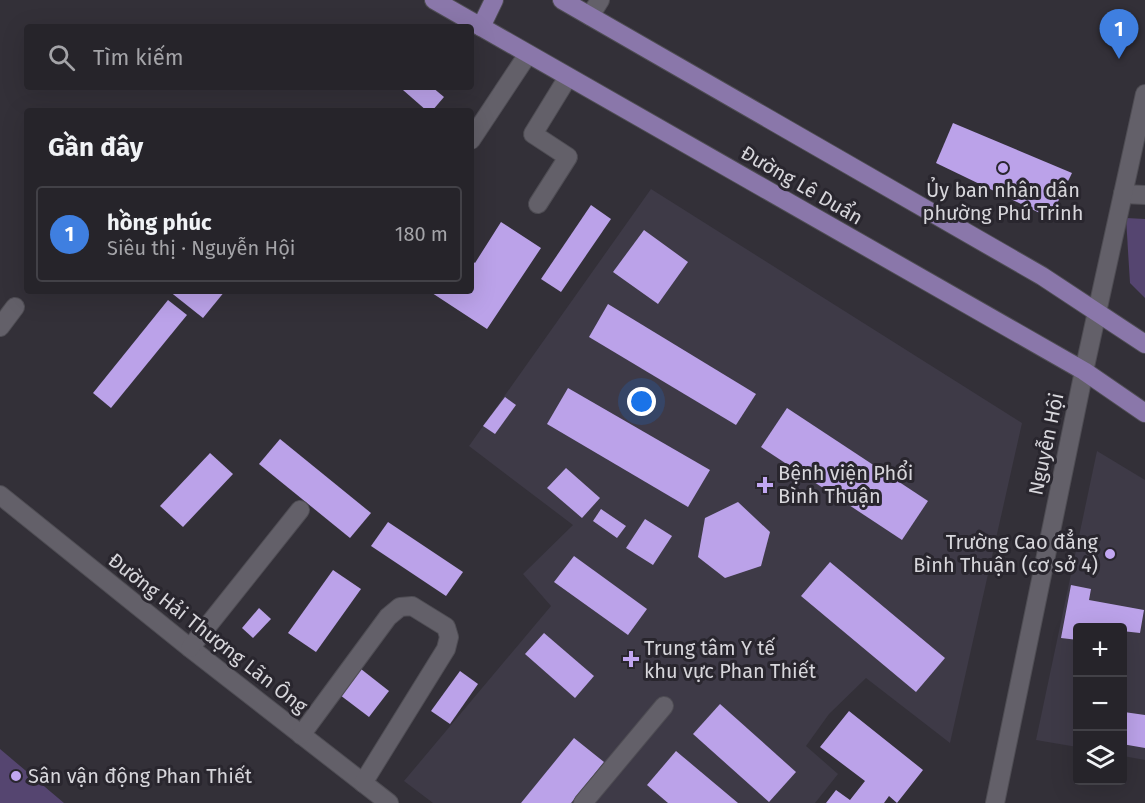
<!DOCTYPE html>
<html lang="vi">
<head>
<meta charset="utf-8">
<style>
	:root { --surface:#26242a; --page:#323036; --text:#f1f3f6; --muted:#a4a4a8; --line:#424147; --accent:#c2a7f2 }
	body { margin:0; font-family:"Fira Sans",sans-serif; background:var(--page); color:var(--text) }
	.controls { position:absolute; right:18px; bottom:18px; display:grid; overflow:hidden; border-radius:6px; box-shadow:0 6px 24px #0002 }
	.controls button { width:54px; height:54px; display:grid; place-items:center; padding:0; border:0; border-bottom:2px solid var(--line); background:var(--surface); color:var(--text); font:30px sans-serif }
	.you { position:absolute; left:642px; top:402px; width:21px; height:21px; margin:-15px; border:4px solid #fff; border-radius:50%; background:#1a73e8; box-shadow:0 0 0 9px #1a73e833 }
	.badge { display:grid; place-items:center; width:39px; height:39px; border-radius:50%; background:var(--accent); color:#fff; font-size:20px; font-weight:700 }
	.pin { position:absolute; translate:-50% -50px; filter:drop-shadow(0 2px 3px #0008) }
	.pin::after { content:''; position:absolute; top:32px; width:21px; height:18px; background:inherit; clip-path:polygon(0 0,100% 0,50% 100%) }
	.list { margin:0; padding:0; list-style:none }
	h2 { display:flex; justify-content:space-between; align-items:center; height:78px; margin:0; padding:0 24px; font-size:26px }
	h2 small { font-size:20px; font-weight:400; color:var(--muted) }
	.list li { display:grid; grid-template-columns:39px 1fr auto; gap:18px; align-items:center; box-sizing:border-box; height:96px; margin:0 12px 12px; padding:0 12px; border:2px solid var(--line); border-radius:6px }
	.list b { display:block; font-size:22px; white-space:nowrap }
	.list p { margin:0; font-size:20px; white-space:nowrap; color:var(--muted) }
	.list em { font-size:20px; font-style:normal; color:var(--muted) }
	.icon { flex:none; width:33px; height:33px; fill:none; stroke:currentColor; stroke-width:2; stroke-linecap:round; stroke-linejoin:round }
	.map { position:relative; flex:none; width:1145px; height:803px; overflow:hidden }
	.search { position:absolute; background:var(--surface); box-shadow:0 6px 24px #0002; left:24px; top:24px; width:450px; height:66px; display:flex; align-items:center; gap:15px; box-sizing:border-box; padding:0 21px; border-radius:6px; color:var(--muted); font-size:22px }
	.panel { position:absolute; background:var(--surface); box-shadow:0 6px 24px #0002; left:24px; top:108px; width:450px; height:186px; border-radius:6px }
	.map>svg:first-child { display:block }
	.built { fill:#3e3a47 }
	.green { fill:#554570 }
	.building { fill:#bba2e9 }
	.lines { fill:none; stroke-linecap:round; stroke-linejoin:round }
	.minor-casing { stroke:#4f4d54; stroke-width:20 }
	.major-casing { stroke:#4f4d54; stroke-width:20 }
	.minor { stroke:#636069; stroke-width:18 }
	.major { stroke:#8a77aa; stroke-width:18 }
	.poi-dot { fill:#c2a7f2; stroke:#29262e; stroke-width:2 }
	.labels { text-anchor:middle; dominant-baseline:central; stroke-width:6; stroke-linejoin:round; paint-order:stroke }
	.street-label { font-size:20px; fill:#d7d6db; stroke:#29262e }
	.poi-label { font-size:20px; fill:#d7d6db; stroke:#29262e; text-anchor:start }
</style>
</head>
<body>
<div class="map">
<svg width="1145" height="803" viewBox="0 0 1145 803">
	<rect width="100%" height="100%" fill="#333038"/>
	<!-- built -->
	<g class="built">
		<polygon points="651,189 1022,423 950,743 866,678 829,714 806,746 838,774 815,803 433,803 404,781 551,606 523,574 573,525 469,446"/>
		<polygon points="1097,451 1145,480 1145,760 1123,756 1122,628 1078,628 1077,747 1036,740"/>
	</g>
	<!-- green -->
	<g class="green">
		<polygon points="1126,218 1145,219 1145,298 1130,283"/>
		<polygon points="0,749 64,803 0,803"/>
	</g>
	<!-- building -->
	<g class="building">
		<polygon points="406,87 432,87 444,97 432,111 427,111 403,90"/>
		<polygon points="953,123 1072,173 1050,218 936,163"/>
		<polygon points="591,205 611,219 561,292 541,279"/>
		<polygon points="501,222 541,248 487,329 429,291 471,291 471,260 475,263"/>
		<polygon points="644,230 688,262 658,304 613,272"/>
		<polygon points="169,291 225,291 203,318"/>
		<polygon points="168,300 187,315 111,408 93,393"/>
		<polygon points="608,304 756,394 736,425 589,337"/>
		<polygon points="568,388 710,470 688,507 547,424"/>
		<polygon points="505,397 516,405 495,434 483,426"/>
		<polygon points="787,408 928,501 902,540 761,447"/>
		<polygon points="280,439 371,513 350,538 259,464"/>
		<polygon points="210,453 233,474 183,527 160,506"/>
		<polygon points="566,468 600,498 582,518 547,488"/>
		<polygon points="738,502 770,532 761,566 725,578 698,557 705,518"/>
		<polygon points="601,509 626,526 617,538 593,521"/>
		<polygon points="645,519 672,536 653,565 626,548"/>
		<polygon points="388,522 463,572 446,596 371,546"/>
		<polygon points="574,556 647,609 628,635 554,582"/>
		<polygon points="830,562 945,658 916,692 801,596"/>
		<polygon points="333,570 361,589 316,652 288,633"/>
		<polygon points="1071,585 1091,589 1089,600 1144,610 1140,633 1122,631 1122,628 1103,628 1083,623 1082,628 1078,628 1078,640 1061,638"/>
		<polygon points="259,608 271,619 253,638 242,628"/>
		<polygon points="544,633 594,676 575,698 525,654"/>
		<polygon points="361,669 389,691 369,717 340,695"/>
		<polygon points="460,671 478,684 450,724 431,711"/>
		<polygon points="720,704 796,772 769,802 693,734"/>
		<polygon points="849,711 923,770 897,803 889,796 884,803 826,803 836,790 850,800 865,781 820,747"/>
		<polygon points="1124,712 1145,715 1145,748 1122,744 1122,720"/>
		<polygon points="574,738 604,762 571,803 521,803"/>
		<polygon points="676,751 738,803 668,803 647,785"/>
	</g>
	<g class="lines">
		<defs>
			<g id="minor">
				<polyline points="590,16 600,0"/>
				<polyline points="471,140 528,54"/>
				<polyline points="1123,194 1145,195"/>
				<polyline points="538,204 568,157 533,134 568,77"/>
				<polyline points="0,327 15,307"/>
				<polyline points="0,495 190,648 389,803"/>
				<polyline points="190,648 300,510"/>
				<polyline points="301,735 388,617 400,607 412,606 446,627 449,637 446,649 363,783"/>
				<polyline points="583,803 664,706"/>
				<polyline points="995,803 1084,371 1145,94"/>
			</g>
			<g id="major">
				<polyline points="434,0 1084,371 1145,413"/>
				<polyline points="562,0 1042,276 1145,344"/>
				<polyline points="481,27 494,0"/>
			</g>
		</defs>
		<!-- minor casing -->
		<use href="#minor" class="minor-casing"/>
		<!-- major casing -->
		<use href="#major" class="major-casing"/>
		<!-- minor -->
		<use href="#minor" class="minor"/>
		<!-- major -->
		<use href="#major" class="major"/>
	</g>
	<!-- markers -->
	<g class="poi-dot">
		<circle cx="1003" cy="168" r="6"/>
		<path d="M762 476h6v6h6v6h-6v6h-6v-6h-6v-6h6z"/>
		<circle cx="1110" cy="554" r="6"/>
		<path d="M628 650h6v6h6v6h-6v6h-6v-6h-6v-6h6z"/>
		<circle cx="16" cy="776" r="6"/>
	</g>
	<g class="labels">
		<!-- street labels -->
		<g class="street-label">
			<text transform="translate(802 185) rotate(30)">Đường Lê Duẩn</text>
			<text transform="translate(1046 444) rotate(-78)">Nguyễn Hội</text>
			<text transform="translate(208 633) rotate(38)">Đường Hải Thượng Lãn Ông</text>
		</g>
		<!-- poi labels -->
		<g class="poi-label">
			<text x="1003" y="190" text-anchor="middle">Ủy ban nhân dân<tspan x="1003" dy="23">phường Phú Trinh</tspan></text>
			<text x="778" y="473">Bệnh viện Phổi<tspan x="778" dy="23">Bình Thuận</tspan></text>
			<text x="1098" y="542" text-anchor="end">Trường Cao đẳng<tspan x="1098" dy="23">Bình Thuận (cơ sở 4)</tspan></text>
			<text x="644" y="648">Trung tâm Y tế<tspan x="644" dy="23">khu vực Phan Thiết</tspan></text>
			<text x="28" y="776">Sân vận động Phan Thiết</text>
		</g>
	</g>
</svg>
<div class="controls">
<button>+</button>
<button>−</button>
<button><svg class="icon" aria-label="layers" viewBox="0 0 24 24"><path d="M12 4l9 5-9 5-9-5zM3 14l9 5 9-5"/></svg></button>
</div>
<div class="you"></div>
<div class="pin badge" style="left:1119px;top:59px;background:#3f7fe0">1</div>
<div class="search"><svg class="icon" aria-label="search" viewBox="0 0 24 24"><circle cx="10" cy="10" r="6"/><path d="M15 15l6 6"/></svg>Tìm kiếm</div>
<section class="panel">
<h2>Gần đây<small></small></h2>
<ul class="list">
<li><span class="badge" style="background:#3f7fe0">1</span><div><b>hồng phúc</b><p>Siêu thị · Nguyễn Hội</p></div><em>180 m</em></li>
</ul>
</section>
</div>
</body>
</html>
